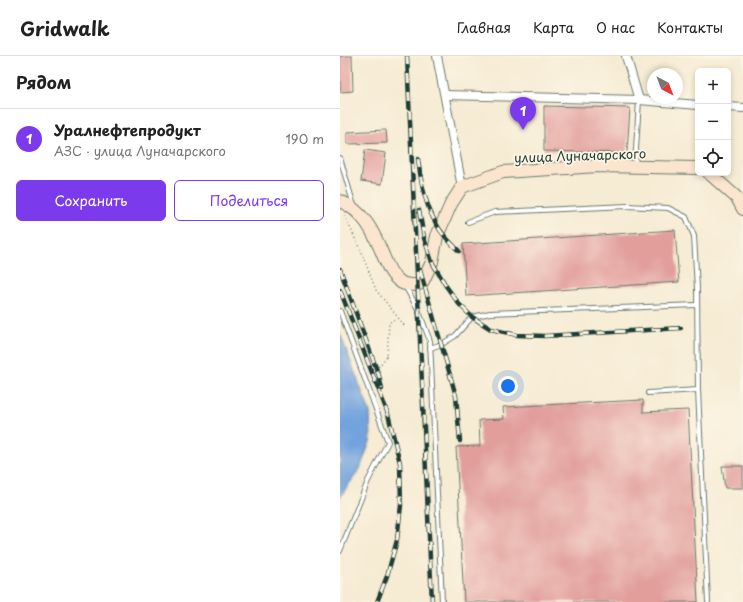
<!DOCTYPE html>
<html lang="ru">
<head>
<meta charset="utf-8">
<style>
	:root { --surface:#fff; --page:#f2f2f2; --text:#222; --muted:#767676; --line:#e0e0e0; --accent:#7c3aed }
	body { margin:0; font-family:"Playpen Sans",sans-serif; background:var(--page); color:var(--text) }
	.controls { position:absolute; right:12px; top:12px; display:grid; overflow:hidden; border-radius:6px; box-shadow:0 2px 6px #0003 }
	.controls button { width:36px; height:36px; display:grid; place-items:center; padding:0; border:0; border-bottom:1px solid var(--line); background:var(--surface); color:var(--text); font:20px sans-serif }
	.compass { position:absolute; left:307px; top:12px; width:36px; height:36px; border-radius:50%; background:var(--surface); box-shadow:0 2px 6px #0003; rotate:138deg }
	.you { position:absolute; left:168px; top:330px; width:14px; height:14px; margin:-10px; border:3px solid #fff; border-radius:50%; background:#1a73e8; box-shadow:0 0 0 6px #1a73e833 }
	.badge { display:grid; place-items:center; width:26px; height:26px; border-radius:50%; background:var(--accent); color:#fff; font-size:13px; font-weight:700 }
	.pin { position:absolute; translate:-50% -33px; filter:drop-shadow(0 1px 2px #0008) }
	.pin::after { content:''; position:absolute; top:21px; width:14px; height:12px; background:inherit; clip-path:polygon(0 0,100% 0,50% 100%) }
	.list { margin:0; padding:0; list-style:none }
	h2 { display:flex; justify-content:space-between; align-items:center; height:52px; margin:0; padding:0 16px; font-size:17px }
	h2 small { font-size:13px; font-weight:400; color:var(--muted) }
	.list li { display:grid; grid-template-columns:26px 1fr auto; gap:12px; align-items:center; box-sizing:border-box; height:60px; padding:0 16px; border-top:1px solid var(--line) }
	.list b { display:block; font-size:15px; white-space:nowrap }
	.list p { margin:0; font-size:13px; white-space:nowrap; color:var(--muted) }
	.list em { font-size:13px; font-style:normal; color:var(--muted) }
	.actions { display:flex; gap:8px; padding:12px 16px }
	.actions a { flex:1; padding:9px 0; border:1px solid var(--accent); border-radius:6px; text-align:center; font-size:14px; color:var(--accent) }
	.actions .main { background:var(--accent); color:#fff }
	.icon { flex:none; width:22px; height:22px; fill:none; stroke:currentColor; stroke-width:2; stroke-linecap:round; stroke-linejoin:round }
	.map { position:relative; flex:none; width:403px; height:546px; overflow:hidden }
	header { display:flex; align-items:center; gap:24px; box-sizing:border-box; height:56px; padding:0 20px; background:var(--surface); border-bottom:1px solid var(--line) }
	header strong { font-size:19px }
	nav { display:flex; gap:22px; margin-inline-start:auto; font-size:14px }
	main { display:flex }
	aside { flex:1; background:var(--surface) }
	.map>svg:first-child { display:block }
	.water { fill:#73a3dd; stroke:#497088 }
	.building { fill:#e29e9b }
	.lines { fill:none; stroke-linecap:round; stroke-linejoin:round }
	.lane-casing { stroke:#6a7a6c; stroke-width:6 }
	.street-casing { stroke:#6a7a6c; stroke-width:10 }
	.secondary-casing { stroke:#6a7a6c; stroke-width:14 }
	.path { stroke:#6a7a6c; stroke-width:1.5; stroke-dasharray:1 3; stroke-linecap:butt }
	.lane { stroke:#fff; stroke-width:4 }
	.street { stroke:#fff; stroke-width:8 }
	.secondary { stroke:#fbe5cf; stroke-width:12 }
	.rail-casing { stroke:#1f3d34; stroke-width:4.5 }
	.rail { stroke:#fcf5e5; stroke-width:3; stroke-dasharray:9; stroke-linecap:butt }
	.labels { text-anchor:middle; dominant-baseline:central; stroke-width:3.5; stroke-linejoin:round; paint-order:stroke }
	.street-label { font-size:13px; fill:#1f3d34; stroke:#fcf5e5 }
</style>
</head>
<body>
<header>
<strong>Gridwalk</strong>
<nav><a>Главная</a><a>Карта</a><a>О нас</a><a>Контакты</a></nav>
</header>
<main>
<aside>
<h2>Рядом<small></small></h2>
<ul class="list">
<li><span class="badge">1</span><div><b>Уралнефтепродукт</b><p>АЗС · улица Луначарского</p></div><em>190 m</em></li>
</ul>
<div class="actions"><a class="main">Сохранить</a><a>Поделиться</a></div>
</aside>
<div class="map">
<svg width="403" height="546" viewBox="0 0 403 546">
	<rect width="100%" height="100%" fill="#fcf5e5"/>
	<filter id="ink" filterUnits="userSpaceOnUse"><feTurbulence type="fractalNoise" baseFrequency=".025" numOctaves="2"/><feDisplacementMap in="SourceGraphic" scale="8" xChannelSelector="R" yChannelSelector="G"/><feConvolveMatrix kernelMatrix="1 2 1 2 8 2 1 2 1" color-interpolation-filters="sRGB"/></filter>
	<filter id="wash" filterUnits="userSpaceOnUse"><feTurbulence type="fractalNoise" baseFrequency=".012" numOctaves="4" result="noise"/><feDisplacementMap in="SourceGraphic" scale="16" xChannelSelector="R" yChannelSelector="G"/><feGaussianBlur stdDeviation="0.9" result="paint"/><feColorMatrix in="noise" values="0 0 0 0 0 0 0 0 0 0 0 0 0 0 0 0 0 1.4 0 .05"/><feComposite in="paint" operator="in"/></filter>
	<g filter="url(#wash)">
		<rect width="100%" height="100%" fill="#f6ebd3"/>
		<!-- water -->
		<polygon class="water" points="0,277 30,356 31,383 20,413 0,441"/>
		<g id="blocks">
			<!-- building -->
			<g class="building">
				<polygon points="0,0 12,0 13,35 0,36"/>
				<polygon points="204,50 290,52 287,97 204,95"/>
				<polygon points="46,74 47,87 7,88 7,76"/>
				<polygon points="25,94 46,97 42,128 21,125"/>
				<polygon points="335,174 339,226 126,240 123,188"/>
				<polygon points="303,344 303,356 348,354 358,546 124,546 116,391 140,390 139,364 164,363 163,351"/>
				<polygon points="382,410 403,410 403,432 385,432"/>
			</g>
		</g>
	</g>
	<g filter="url(#ink)">
		<use href="#blocks" fill-opacity="0" stroke="#6a7a6c" stroke-width="1"/>
		<g class="lines">
			<defs>
				<g id="lane">
					<polyline points="0,102 14,150"/>
					<polyline points="295,110 299,44"/>
					<polyline points="128,166 155,156 287,150 328,152 346,161 354,180 357,232 358,334 308,337"/>
					<polyline points="65,230 78,253 90,285 102,546"/>
					<polyline points="0,255 48,386 28,425 0,495"/>
					<polyline points="90,292 102,288 115,280 132,261 150,257 357,249"/>
					<polyline points="358,334 368,546"/>
				</g>
				<g id="street">
					<polyline points="97,0 122,131"/>
					<polyline points="286,0 299,44"/>
					<polyline points="105,39 299,44 358,49"/>
					<polyline points="388,51 403,52"/>
				</g>
				<g id="secondary">
					<polyline points="369,117 397,142 403,153"/>
					<path d="M0,145C24,155 34,177 43,199C48,211 51,220 62,227C66,229 73,229 77,229L83,225L92,206L97,180L111,148L122,131L163,116L259,110L358,112"/>
				</g>
			</defs>
			<!-- lane casing -->
			<use href="#lane" class="lane-casing"/>
			<!-- street casing -->
			<use href="#street" class="street-casing"/>
			<!-- secondary casing -->
			<use href="#secondary" class="secondary-casing"/>
			<!-- path -->
			<g class="path">
				<polyline points="5,160 22,198 36,234 64,269"/>
				<polyline points="31,320 47,300 49,267 56,262"/>
			</g>
			<!-- lane -->
			<use href="#lane" class="lane"/>
			<!-- street -->
			<use href="#street" class="street"/>
			<!-- secondary -->
			<use href="#secondary" class="secondary"/>
			<defs>
				<g id="rail">
					<path d="M67,0C76,182 84,364 92,546"/>
					<path d="M78,103C81,126 85,149 97,169C102,179 111,187 119,195"/>
					<polyline points="79,154 84,182 92,206 106,230 119,248 132,261 151,273 177,279 205,280 341,272"/>
					<polyline points="0,213 39,320 42,333"/>
					<polyline points="80,214 116,340 120,385"/>
					<polyline points="0,234 48,358 60,407 61,449 57,484 47,520 37,546"/>
				</g>
			</defs>
			<!-- rail casing -->
			<use href="#rail" class="rail-casing"/>
			<!-- rail -->
			<use href="#rail" class="rail"/>
		</g>
	</g>
	<g class="labels">
		<!-- street labels -->
		<g class="street-label">
			<text transform="translate(240 99) rotate(-2)">улица Луначарского</text>
		</g>
	</g>
</svg>
<div class="controls">
<button>+</button>
<button>−</button>
<button><svg class="icon" aria-label="locate" viewBox="0 0 24 24"><circle cx="12" cy="12" r="6"/><path d="M12 2v4M12 18v4M2 12h4M18 12h4"/></svg></button>
</div>
<svg class="compass" viewBox="-18 -18 36 36"><path d="M0-13l5 13h-10z" fill="#e53935"/><path d="M0 13l5-13h-10z" fill="#767676"/></svg>
<div class="you"></div>
<div class="pin badge" style="left:183px;top:74px">1</div>
</div>
</main>
</body>
</html>
